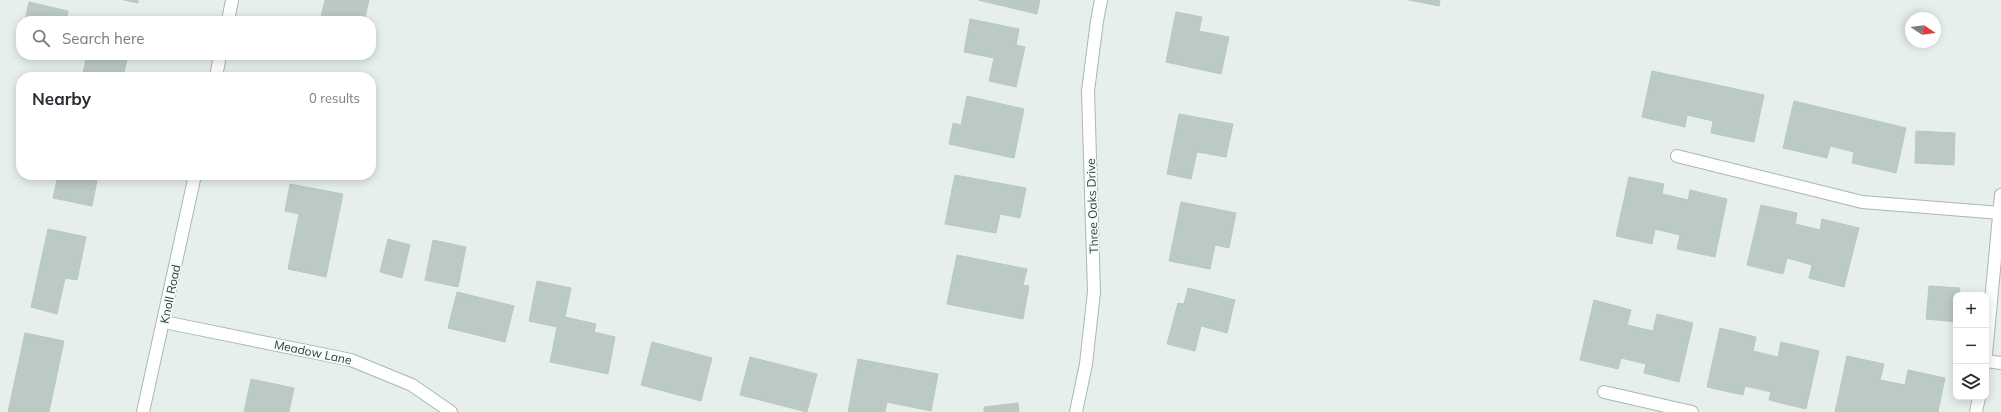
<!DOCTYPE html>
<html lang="en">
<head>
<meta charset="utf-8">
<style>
	:root { --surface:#fff; --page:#f7f7f7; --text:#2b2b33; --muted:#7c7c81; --line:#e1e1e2 }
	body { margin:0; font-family:Mulish,sans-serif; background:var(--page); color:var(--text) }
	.controls { position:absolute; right:12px; bottom:12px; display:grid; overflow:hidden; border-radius:8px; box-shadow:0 2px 10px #0003 }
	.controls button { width:36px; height:36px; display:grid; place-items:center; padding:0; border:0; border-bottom:1px solid var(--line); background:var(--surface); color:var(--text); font:20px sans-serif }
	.compass { position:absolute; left:1905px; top:12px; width:36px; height:36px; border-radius:50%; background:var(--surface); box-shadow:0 2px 10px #0003; rotate:103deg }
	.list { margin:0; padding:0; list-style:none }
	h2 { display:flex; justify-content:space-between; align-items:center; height:52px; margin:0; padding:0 16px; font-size:17px }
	h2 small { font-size:13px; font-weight:400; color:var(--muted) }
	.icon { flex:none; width:22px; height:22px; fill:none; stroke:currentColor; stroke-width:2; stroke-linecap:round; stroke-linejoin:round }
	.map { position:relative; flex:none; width:2001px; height:412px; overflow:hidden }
	.search { position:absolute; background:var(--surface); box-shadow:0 2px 10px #0003; left:16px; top:16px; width:360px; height:44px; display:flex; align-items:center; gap:10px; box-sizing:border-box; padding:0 14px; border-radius:16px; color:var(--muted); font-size:15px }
	.panel { position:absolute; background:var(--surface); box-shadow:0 2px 10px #0003; left:16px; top:72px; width:360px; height:108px; border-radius:16px }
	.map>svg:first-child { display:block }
	.building { fill:#bbcac4; stroke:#b8c9c2 }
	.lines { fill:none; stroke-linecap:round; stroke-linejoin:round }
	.service-casing { stroke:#a8b8b2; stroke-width:14 }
	.minor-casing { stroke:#a8b8b2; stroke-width:14 }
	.service { stroke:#fff; stroke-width:12 }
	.minor { stroke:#fff; stroke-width:12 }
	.labels { text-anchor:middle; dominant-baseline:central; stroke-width:3.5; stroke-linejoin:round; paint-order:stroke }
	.street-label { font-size:12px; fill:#24423a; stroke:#f7fbf9 }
</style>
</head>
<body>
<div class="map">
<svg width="2001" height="412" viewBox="0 0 2001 412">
	<rect width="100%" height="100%" fill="#e6efeb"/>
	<!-- building -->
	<g class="building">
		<polygon points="124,0 138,0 138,3"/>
		<polygon points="325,0 369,0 364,21 320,21"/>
		<polygon points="978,0 1040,0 1037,14"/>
		<polygon points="1409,0 1440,0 1439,6"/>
		<polygon points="29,2 68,11 66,21 25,21"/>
		<polygon points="1176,12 1202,17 1199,31 1229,37 1221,74 1166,62"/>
		<polygon points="970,19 1019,29 1016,45 1025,47 1016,87 989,81 994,58 964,52"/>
		<polygon points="87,55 128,55 123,77 82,77"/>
		<polygon points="1652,71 1764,95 1754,142 1711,133 1713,121 1687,115 1685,127 1642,117"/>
		<polygon points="967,96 1024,109 1014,158 949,144 953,123 961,125"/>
		<polygon points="1794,101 1906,128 1896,173 1852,163 1854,152 1830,146 1827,158 1783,148"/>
		<polygon points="1179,114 1233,124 1226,157 1197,152 1191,179 1167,174"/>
		<polygon points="1916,131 1955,133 1954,165 1915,163"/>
		<polygon points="58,175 98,175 92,206 53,198"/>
		<polygon points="955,175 1026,188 1020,218 1000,214 996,233 945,224"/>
		<polygon points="1629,177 1664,184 1662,194 1688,200 1690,190 1727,199 1715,257 1677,249 1680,235 1655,229 1652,244 1616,236"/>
		<polygon points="290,184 343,194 326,277 288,269 299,214 285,211"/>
		<polygon points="1181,202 1236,213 1229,248 1215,245 1210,269 1169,261"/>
		<polygon points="1761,205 1797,213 1795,224 1820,230 1822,219 1859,228 1844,287 1809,278 1812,265 1787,258 1783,274 1747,265"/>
		<polygon points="48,229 86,237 77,280 65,278 57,314 31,307"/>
		<polygon points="388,239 410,245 402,278 380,272"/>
		<polygon points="433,240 466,247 458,287 425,280"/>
		<polygon points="957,255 1027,269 1023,285 1029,286 1023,319 947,304"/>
		<polygon points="537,281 571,288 565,317 596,324 594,332 615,337 608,374 550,362 557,327 529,321"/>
		<polygon points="1929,286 1960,288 1959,295 1956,295 1956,322 1926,319"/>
		<polygon points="1188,288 1235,300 1227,333 1201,326 1195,351 1167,344 1178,303 1184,304"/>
		<polygon points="457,292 514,306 505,342 448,328"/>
		<polygon points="1594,300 1631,310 1627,325 1653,331 1657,314 1693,323 1679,382 1644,373 1646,364 1621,358 1618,369 1580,360"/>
		<polygon points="1720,328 1756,337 1753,351 1778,357 1781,342 1819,351 1806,409 1769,400 1771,392 1745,386 1743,395 1707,387"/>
		<polygon points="25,333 64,341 49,412 8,412"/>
		<polygon points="652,342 712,358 701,401 641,385"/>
		<polygon points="1847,356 1884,364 1880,380 1905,385 1908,370 1945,378 1938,412 1835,412"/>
		<polygon points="750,357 817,374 807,412 740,395"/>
		<polygon points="858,359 938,374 931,411 887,402 885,412 848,412"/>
		<polygon points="251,379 294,388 289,412 244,412"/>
		<polygon points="1018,403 1019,412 984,412 984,407"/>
	</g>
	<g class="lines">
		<defs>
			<g id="service">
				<polyline points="1677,156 1862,202 2001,213"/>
				<polyline points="1986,361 2001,363"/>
				<polyline points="1604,392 1692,412"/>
			</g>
			<g id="minor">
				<polyline points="228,21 232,0"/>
				<polyline points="216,77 220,55"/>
				<polyline points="164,322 351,360 412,385 451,412"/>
				<polyline points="1986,354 2001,195"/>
				<polyline points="143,412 195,175"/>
				<polyline points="1076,412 1086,364 1094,292 1088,91 1097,21 1101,0"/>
				<polyline points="1976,412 1979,397"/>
			</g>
		</defs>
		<!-- service casing -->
		<use href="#service" class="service-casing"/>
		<!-- minor casing -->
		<use href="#minor" class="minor-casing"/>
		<!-- service -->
		<use href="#service" class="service"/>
		<!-- minor -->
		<use href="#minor" class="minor"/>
	</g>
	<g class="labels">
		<!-- street labels -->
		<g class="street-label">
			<text transform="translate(1092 206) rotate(-92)">Three Oaks Drive</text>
			<text transform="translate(170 294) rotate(-78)">Knoll Road</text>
			<text transform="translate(313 352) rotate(12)">Meadow Lane</text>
		</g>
	</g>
</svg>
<div class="controls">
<button>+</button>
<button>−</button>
<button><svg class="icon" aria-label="layers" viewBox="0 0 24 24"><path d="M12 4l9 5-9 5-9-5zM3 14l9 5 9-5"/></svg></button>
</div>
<svg class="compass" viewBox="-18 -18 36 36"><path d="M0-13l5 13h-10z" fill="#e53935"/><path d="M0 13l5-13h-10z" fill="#7c7c81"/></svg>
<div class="search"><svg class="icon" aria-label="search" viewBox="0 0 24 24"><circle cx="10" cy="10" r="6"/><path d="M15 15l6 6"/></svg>Search here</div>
<section class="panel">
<h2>Nearby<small>0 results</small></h2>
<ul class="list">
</ul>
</section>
</div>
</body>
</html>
